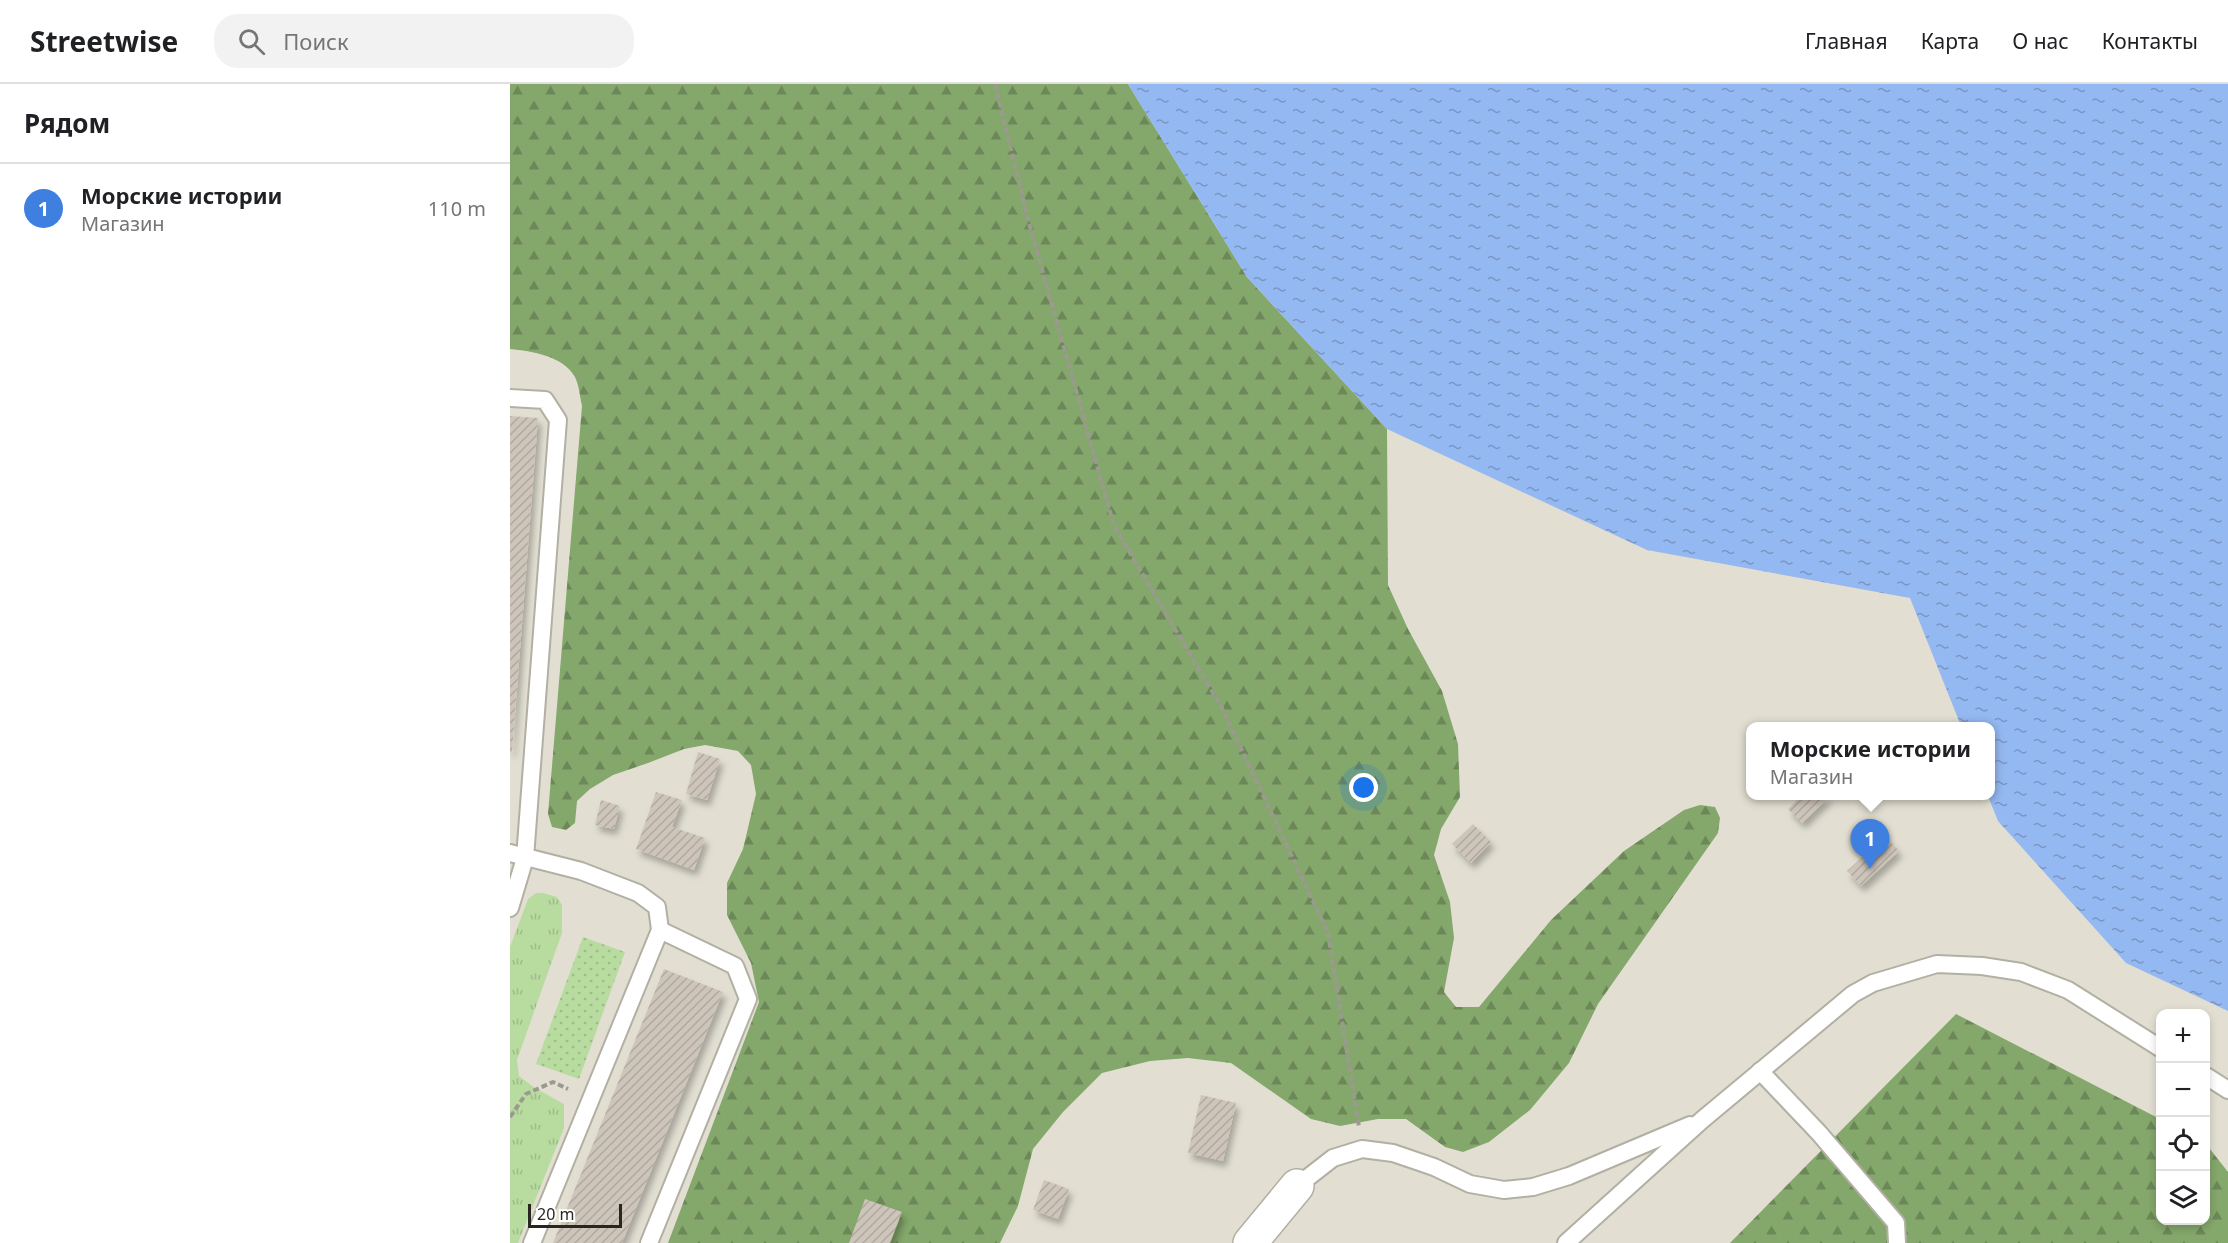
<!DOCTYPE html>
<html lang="ru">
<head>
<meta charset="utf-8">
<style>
	:root { --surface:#fff; --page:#f2f2f2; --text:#202124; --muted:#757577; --line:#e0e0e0; --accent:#1b6172 }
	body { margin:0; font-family:"Noto Sans",sans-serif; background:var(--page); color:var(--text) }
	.controls { position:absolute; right:18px; bottom:18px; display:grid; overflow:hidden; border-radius:12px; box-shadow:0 3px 9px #0003 }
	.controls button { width:54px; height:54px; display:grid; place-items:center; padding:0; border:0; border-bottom:2px solid var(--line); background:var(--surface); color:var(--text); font:30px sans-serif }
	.scale { position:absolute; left:18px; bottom:15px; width:94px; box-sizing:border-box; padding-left:6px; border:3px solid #272621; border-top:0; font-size:16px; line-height:21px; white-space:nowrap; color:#272621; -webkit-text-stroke:4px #fff; paint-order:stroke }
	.you { position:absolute; left:854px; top:704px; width:21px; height:21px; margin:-15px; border:4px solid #fff; border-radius:50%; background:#1a73e8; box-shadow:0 0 0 9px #1a73e833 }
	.badge { display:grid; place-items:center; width:39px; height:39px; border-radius:50%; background:var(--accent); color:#fff; font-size:20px; font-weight:700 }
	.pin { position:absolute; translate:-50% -50px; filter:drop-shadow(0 2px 3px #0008) }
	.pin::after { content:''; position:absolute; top:32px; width:21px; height:18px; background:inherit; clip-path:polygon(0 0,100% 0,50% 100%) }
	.popup { position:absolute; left:1236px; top:638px; width:249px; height:78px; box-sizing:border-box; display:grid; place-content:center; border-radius:12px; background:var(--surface); filter:drop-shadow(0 2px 4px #0005); font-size:20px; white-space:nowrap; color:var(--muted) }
	.popup b { font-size:22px; color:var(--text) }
	.popup::after { content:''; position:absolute; left:50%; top:100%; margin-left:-12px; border:12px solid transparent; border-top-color:var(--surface) }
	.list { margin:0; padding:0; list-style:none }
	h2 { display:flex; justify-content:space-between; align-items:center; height:78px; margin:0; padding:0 24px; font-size:26px }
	h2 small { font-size:20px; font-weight:400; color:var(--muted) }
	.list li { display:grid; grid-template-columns:39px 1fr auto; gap:18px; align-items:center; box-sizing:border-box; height:90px; padding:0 24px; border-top:2px solid var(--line) }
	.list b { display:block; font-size:22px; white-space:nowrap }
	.list p { margin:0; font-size:20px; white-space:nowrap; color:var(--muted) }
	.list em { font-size:20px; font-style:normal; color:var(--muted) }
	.icon { flex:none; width:33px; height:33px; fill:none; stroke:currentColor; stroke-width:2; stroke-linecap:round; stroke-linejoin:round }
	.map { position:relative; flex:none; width:1718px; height:1159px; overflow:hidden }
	header { display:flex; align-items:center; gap:36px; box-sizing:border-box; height:84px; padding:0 30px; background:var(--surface); border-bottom:2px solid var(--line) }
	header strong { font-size:28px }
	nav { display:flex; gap:33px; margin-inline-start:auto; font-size:21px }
	.search { width:420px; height:54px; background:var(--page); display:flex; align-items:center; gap:15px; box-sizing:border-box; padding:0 21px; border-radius:24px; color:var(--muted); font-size:22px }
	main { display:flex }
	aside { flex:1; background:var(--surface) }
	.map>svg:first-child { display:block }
	.grass { fill:url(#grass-tufts) }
	.forest { fill:url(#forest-firs) }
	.park { fill:url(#park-dots) }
	.water { fill:url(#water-ripples) }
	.building { fill:url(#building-hatch); filter:url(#shadow) }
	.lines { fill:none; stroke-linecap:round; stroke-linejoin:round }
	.lane-casing { stroke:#b2afa3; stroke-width:20 }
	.street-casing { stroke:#b2afa3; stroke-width:36 }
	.path { stroke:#9c9a90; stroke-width:4; stroke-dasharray:6 3; stroke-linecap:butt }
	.lane { stroke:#fff; stroke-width:16 }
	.street { stroke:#fff; stroke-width:33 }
</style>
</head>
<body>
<header>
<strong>Streetwise</strong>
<div class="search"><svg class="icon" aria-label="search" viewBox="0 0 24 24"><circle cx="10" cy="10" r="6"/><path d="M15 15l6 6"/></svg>Поиск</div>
<nav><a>Главная</a><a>Карта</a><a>О нас</a><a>Контакты</a></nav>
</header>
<main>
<aside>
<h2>Рядом<small></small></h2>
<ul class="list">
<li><span class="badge" style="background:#3f7fe0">1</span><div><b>Морские истории</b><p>Магазин</p></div><em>110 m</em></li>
</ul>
</aside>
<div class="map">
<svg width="1718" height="1159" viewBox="0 0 1718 1159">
	<defs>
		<pattern id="grass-tufts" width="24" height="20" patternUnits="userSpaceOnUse" patternTransform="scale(1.5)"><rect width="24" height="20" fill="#b8dba0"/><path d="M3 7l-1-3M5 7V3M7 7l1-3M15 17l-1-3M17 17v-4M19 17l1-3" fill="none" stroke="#9ebc8a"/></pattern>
		<pattern id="forest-firs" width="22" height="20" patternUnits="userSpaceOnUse" patternTransform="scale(1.5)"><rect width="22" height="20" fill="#84a76b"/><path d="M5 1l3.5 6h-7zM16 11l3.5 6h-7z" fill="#6c8858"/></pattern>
		<pattern id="park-dots" width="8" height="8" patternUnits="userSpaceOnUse" patternTransform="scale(1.5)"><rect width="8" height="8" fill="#b8dba0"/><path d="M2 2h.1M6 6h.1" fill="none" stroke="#9ebc8a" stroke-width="1.8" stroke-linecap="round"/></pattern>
		<pattern id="water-ripples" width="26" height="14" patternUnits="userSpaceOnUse" patternTransform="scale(1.5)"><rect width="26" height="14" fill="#94b8f1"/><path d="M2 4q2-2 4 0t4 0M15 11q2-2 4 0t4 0" fill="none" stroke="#7995c3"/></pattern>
		<pattern id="building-hatch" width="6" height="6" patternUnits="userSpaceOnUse" patternTransform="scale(1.5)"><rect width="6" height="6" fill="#cec5ba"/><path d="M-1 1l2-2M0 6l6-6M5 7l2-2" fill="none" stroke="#b1a9a0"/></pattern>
		<filter id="shadow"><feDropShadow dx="3.5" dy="6" stdDeviation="3" flood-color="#0004"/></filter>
	</defs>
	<rect width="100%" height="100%" fill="#e2dfd2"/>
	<!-- grass -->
	<polygon class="grass" points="26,809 33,809 47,813 52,821 52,849 7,976 9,992 25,1004 54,1020 54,1044 8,1159 0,1159 0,863 18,815"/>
	<!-- forest -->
	<g class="forest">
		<path d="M0,0H618L737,193L877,345L878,501L898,545L932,607L948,660L950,713L931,745L924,771L940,818L944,854L934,908L946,923H969L1041,836L1114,767L1174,726L1190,721L1205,723L1210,734L1208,749L1088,920L1059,979L1020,1026L979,1058L953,1068L935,1063L896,1035H868L830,1042L801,1035L721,979L678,974L640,977L592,989L553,1028L523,1065L508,1122L490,1159H158L249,918L241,879L217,831V799L233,765L246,710L241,681L228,667L195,661L174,665L138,679L103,691L80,705L67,717L65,739L56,746L42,743L38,730L72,322C70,313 69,301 65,293C53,272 22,267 0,265Z"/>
		<polygon points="1446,930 1650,1035 1650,1136 1696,1136 1696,1060 1718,1088 1718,1159 1220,1159"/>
	</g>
	<!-- park -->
	<polygon class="park" points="73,853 115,868 69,995 26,980"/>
	<!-- water -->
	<polygon class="water" points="618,0 1718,0 1718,927 1616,879 1488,737 1478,712 1480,712 1480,642 1451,642 1400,514 1137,466 877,345 737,193"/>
	<!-- building -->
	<g class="building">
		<polygon points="0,332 28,334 2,668 0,668"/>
		<polygon points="188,668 210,675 197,716 176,710"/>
		<polygon points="146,708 172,716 162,743 195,754 184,786 126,765"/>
		<polygon points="1291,712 1320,712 1292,739 1278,725"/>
		<polygon points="91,716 110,722 104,745 85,741"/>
		<polygon points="963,740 981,758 961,779 942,760"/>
		<polygon points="1375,752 1389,767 1351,802 1337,787"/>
		<polygon points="154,885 213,908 112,1159 43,1159"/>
		<polygon points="691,1011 726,1019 713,1077 678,1069"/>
		<polygon points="534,1096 559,1105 548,1135 523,1126"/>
		<polygon points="355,1115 392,1128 380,1159 339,1159"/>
	</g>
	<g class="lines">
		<defs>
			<g id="lane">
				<polyline points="0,314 35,316 48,336 15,774 0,824"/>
				<polyline points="0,769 71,787 128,809 147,823 150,846 22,1159"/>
				<polyline points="1250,987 1309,1049 1386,1139 1387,1159"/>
				<polyline points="1696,992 1718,1006"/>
				<polyline points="787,1102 823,1074 852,1065 883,1069 924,1083 960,1100 994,1106 1023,1103 1059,1092 1180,1041"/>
				<polyline points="139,1159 238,915 225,882 150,846"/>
				<polyline points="1056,1159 1192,1036 1343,910 1363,899 1427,880 1472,882 1511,888 1558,906 1650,964"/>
			</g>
			<polyline id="street" points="740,1159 787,1102"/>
		</defs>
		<!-- lane casing -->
		<use href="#lane" class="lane-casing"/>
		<!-- street casing -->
		<use href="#street" class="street-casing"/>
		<!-- path -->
		<g class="path">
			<polyline points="485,0 519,139 604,442 712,624 818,849 849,1043"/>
			<polyline points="0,1033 16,1010 43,998 58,1005"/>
		</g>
		<!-- lane -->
		<use href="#lane" class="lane"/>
		<!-- street -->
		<use href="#street" class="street"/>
	</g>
</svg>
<div class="controls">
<button>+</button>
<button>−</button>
<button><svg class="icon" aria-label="locate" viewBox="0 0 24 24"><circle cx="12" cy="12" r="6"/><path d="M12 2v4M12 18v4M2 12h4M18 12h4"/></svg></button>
<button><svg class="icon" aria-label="layers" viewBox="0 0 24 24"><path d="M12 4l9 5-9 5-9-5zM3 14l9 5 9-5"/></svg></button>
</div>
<div class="scale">20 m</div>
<div class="you"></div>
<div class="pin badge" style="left:1360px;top:785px;background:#3f7fe0">1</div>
<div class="popup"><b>Морские истории</b>Магазин</div>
</div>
</main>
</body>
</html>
